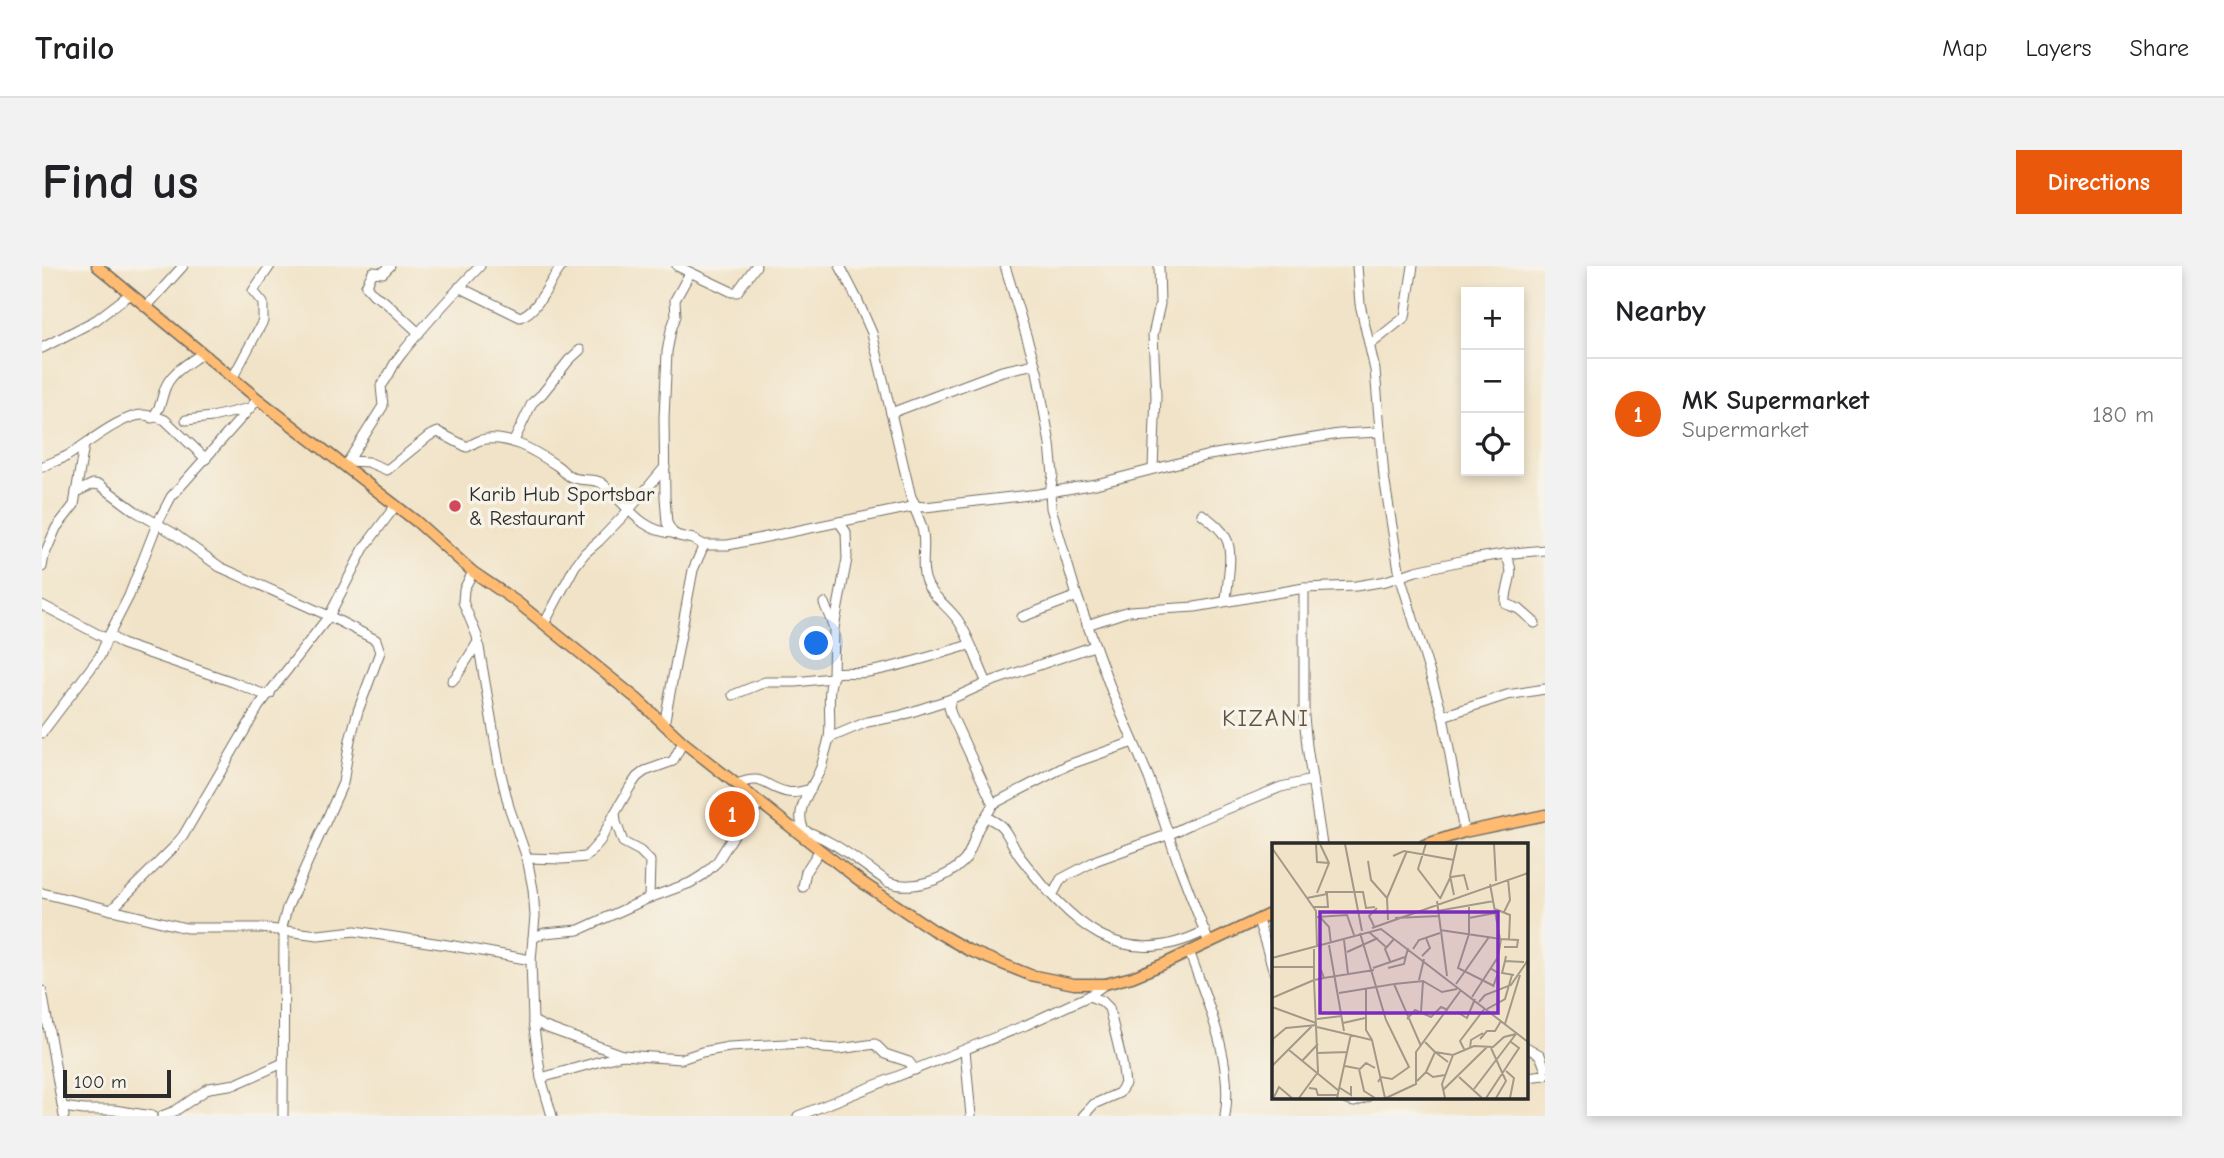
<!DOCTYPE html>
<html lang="en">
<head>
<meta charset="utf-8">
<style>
	:root { --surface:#fff; --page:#f2f2f2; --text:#202124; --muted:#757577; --line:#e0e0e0; --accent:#ea580c }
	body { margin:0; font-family:"Comic Neue",sans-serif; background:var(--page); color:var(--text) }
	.controls { position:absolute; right:21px; top:21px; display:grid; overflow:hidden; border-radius:0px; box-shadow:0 4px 10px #0003 }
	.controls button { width:63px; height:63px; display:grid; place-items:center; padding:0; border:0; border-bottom:2px solid var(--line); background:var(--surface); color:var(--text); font:35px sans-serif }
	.scale { position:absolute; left:21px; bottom:18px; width:108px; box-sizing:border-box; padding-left:7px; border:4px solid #2b2b2b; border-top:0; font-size:19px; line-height:24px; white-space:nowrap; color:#2b2b2b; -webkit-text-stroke:5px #f7f3e8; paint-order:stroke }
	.you { position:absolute; left:775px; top:378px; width:24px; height:24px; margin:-18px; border:5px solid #fff; border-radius:50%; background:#1a73e8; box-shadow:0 0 0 10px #1a73e833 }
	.badge { display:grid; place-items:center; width:46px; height:46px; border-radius:50%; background:var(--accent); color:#fff; font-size:23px; font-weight:700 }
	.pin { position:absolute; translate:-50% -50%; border:4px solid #fff; box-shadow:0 2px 7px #0006 }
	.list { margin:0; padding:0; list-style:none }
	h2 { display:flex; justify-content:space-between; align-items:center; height:91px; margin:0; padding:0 28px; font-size:30px }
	h2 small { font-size:23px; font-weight:400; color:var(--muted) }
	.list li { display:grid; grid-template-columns:46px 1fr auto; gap:21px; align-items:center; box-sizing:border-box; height:112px; padding:0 28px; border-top:2px solid var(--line) }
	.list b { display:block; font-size:26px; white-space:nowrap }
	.list p { margin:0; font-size:23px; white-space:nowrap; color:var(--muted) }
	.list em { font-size:23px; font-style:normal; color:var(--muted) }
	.icon { flex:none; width:38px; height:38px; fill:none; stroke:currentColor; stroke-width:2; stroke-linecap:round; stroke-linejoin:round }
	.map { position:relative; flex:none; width:1503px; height:850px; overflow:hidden; border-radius:0px }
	header { display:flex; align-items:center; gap:42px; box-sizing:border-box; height:98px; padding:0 35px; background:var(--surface); border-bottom:2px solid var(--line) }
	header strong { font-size:33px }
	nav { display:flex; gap:38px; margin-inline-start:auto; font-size:24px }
	.intro { display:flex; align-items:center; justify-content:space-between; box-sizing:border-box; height:168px; padding:0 42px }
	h1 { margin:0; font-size:49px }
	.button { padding:18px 32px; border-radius:0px; background:var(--accent); color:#fff; font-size:24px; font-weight:700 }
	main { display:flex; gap:42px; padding:0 42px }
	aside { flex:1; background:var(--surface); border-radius:0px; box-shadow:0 4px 10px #0003 }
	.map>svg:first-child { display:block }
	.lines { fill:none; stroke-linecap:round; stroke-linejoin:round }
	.minor-casing { stroke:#706b62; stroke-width:11 }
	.major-casing { stroke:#706b62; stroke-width:13 }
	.minor { stroke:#fff; stroke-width:9 }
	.major { stroke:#ffbb71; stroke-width:10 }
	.poi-dot { fill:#d1495b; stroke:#f7f3e8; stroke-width:2.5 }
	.labels { text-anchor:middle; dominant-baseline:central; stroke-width:7; stroke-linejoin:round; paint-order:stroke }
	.poi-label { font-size:21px; fill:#2b2b2b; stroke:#f7f3e8; text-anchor:start }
	.quarter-label { font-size:24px; letter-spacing:2px; fill:#615442; stroke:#f7f3e8 }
	.inset-road { fill:none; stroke:#a29989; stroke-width:2 }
	.view { fill:#7b2cbf; fill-opacity:0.15; stroke:#7b2cbf; stroke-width:3.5 }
	.inset-edge { fill:none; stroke:#2b2b2b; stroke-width:3.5 }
</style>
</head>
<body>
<header>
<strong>Trailo</strong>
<nav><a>Map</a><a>Layers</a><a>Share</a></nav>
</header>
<div class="intro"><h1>Find us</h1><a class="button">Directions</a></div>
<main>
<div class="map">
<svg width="1503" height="850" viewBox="0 0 1503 850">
	<rect width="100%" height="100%" fill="#f7f3e8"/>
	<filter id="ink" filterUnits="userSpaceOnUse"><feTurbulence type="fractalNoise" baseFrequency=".0143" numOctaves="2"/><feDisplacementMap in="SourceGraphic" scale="14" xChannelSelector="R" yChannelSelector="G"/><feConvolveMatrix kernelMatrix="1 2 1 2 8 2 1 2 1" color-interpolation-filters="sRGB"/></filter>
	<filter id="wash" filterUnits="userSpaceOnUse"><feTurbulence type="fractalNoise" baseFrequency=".00686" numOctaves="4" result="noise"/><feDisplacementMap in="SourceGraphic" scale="28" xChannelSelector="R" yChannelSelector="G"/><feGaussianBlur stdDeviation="1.57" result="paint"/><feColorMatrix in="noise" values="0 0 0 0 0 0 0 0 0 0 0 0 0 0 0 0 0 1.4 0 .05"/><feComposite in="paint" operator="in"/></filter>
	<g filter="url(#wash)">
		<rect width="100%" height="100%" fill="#f1e3c7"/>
	</g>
	<g filter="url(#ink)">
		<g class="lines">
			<defs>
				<g id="minor">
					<polyline points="348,0 341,7 331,6 324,20 332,29 342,35 377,67"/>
					<polyline points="635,0 690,26 695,26 714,0"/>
					<polyline points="798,0 815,33 830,67 869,231 874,240 883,241 996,228 1054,218 1167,189 1297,168 1338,166"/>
					<polyline points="963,0 995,105 1008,178 1011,209 1008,226 1009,242 1035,330 1070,426 1107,512 1138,602 1167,677"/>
					<polyline points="1315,0 1318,38 1333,104 1342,211 1358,310 1401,450 1422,566"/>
					<polyline points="648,7 633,34 634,50 629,64 625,86 622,152 623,231 625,257 631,267 637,270 651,273 662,279 686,279 874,240"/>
					<path d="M417,21L478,51C497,45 507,15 520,0"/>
					<polyline points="104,41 141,0"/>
					<polyline points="1329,78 1363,51 1371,0"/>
					<polyline points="0,82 54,54 88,28"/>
					<polyline points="191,111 221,55 221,37 211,25 228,0"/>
					<polyline points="849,147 960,105 993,98"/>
					<path d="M110,152C121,139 118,134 124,120C131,105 147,97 159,88"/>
					<polyline points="144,154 170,151 208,142"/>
					<polyline points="472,175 490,137 500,128 527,94 538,84"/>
					<path d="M306,195L326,196L345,204L387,170L396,166L425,181C429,179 435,175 439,174C466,168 493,185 514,199C519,202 522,207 527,210C538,217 553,210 562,219C584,238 599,266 631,267"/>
					<path d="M305,197L341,140L339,120C347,111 350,100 357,91C382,59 410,29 438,0"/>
					<path d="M0,201C8,197 17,194 25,190C44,179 80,148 102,149C109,150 117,151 123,154L164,193"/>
					<polyline points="1111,202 1114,130 1111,69 1118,38 1117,0"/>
					<polyline points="34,226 51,218 58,219 93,245 131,267 178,301 287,350 334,374 338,386 316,445 308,474 301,517 245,642 239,665"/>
					<path d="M872,241C875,249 880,258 881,267C884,285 877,303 886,320C893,332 906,341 915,353C928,371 935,396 945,417"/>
					<path d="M1160,248C1169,255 1179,262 1184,272C1192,286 1185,318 1184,334"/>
					<polyline points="1462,288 1503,284"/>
					<polyline points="0,301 2,290 14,262 32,239 42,179"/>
					<polyline points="431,306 422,323 421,336 435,370 458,504 467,541 485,592 491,623 493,650 489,694 491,755 499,812 510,850"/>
					<polyline points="1262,322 1262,451 1265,480 1280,579"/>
					<polyline points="782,337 792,362 791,409"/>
					<polyline points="0,339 65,373"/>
					<polyline points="980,351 1035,330"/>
					<polyline points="502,358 533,300 543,287 557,275 586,245 623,201"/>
					<path d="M1045,359L1087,345L1153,341L1262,322L1314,320L1344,315L1374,305L1423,294L1462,288C1477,308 1462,319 1464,338L1477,343L1493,357"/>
					<polyline points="792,362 805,293 804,266 797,256"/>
					<polyline points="67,369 80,378 191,416 218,427 228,428"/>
					<polyline points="410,415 416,408 436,376"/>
					<polyline points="691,429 723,416 754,416 789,412"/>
					<polyline points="1401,450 1465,429 1503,423"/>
					<polyline points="622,459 651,304 662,279"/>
					<polyline points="0,467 58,390 65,373 87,330 115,258 129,231 216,133"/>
					<polyline points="787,472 825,456 857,450 909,433 945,417 1052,380"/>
					<path d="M695,518C723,507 721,521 745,526C753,528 761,525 769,523"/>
					<polyline points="951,538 1026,499 1091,476"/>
					<path d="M945,551C949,554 955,556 959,560C967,568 971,582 979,592C1029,656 1077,708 1163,665"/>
					<path d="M751,561C787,570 816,595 846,616C870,625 903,614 921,596C930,587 931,572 937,561C942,553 947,546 951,538L909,448L907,441L909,433"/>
					<path d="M762,564C750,541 774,520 780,498C782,490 785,481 787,472C790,453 783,422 793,407C804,405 815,408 826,406C861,400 893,389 927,379"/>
					<polyline points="485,592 521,593 544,591 558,575 573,547"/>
					<polyline points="761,621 764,605 778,584"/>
					<polyline points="0,627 144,662 219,662 276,669 313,665 412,680 489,694"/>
					<polyline points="1011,628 1019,613 1055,594 1128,568 1153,556 1239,521 1270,514"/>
					<polyline points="607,632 608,595 598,585 581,576 574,556 573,547 588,521 595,511 603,505 631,495 641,476"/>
					<polyline points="69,644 131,582 141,570 217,440 287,350 322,282 354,239"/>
					<polyline points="1216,654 1232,706"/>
					<polyline points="491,672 502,667 537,664 607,632 648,617 661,609 675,596 697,561 719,537"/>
					<path d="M1147,685C1165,736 1192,795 1183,850"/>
					<polyline points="0,725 22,850"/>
					<polyline points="491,755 503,761 580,789"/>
					<polyline points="1484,781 1498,789 1503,802"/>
					<polyline points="923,784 929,850"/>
					<polyline points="1484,811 1503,809"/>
					<polyline points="499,812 580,789 639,793 660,786 687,781 762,777 781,782 797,783 833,778 843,788 867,796 873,804"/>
					<polyline points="1296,831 1312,836 1325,831"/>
					<polyline points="21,841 42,844 72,844 110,850"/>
					<polyline points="120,850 133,845 167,822 194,818 241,797"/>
					<polyline points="241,850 242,665"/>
					<polyline points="756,850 984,759 1047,730 1063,718"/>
					<polyline points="1041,850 1052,838 1077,827 1083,818 1080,796 1067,742 1060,735 1047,730"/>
				</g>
				<g id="major">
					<polyline points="55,0 216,133 375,256 431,306 475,336 595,433 641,476 778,584 821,617 891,664 926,684 988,709 1032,718 1063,718 1090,711 1124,697 1232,646"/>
					<polyline points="1382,579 1422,566 1503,549"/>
				</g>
			</defs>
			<!-- minor casing -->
			<use href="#minor" class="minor-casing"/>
			<!-- major casing -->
			<use href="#major" class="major-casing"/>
			<!-- minor -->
			<use href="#minor" class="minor"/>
			<!-- major -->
			<use href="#major" class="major"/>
		</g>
	</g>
	<!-- markers -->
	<circle class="poi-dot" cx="413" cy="240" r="7"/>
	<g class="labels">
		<!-- poi labels -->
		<g class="poi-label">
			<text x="427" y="228">Karib Hub Sportsbar<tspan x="427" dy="24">&amp; Restaurant</tspan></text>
		</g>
		<!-- quarter labels -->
		<g class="quarter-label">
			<text x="1224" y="452">KIZANI</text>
		</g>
	</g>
	<!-- overview -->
	<g transform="translate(1230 577)">
		<rect width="256" height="256" fill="#f1e3c7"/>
		<path class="inset-road" d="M44,1L45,19L57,20M73,1L90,88M154,1L146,26L168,55M222,1L224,38M0,5L44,68L45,104M121,13L132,8L182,17M96,18L99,37L115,55M179,34L192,32L196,47M218,41L228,96M53,49H91L94,65L103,64M45,50L57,20L48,1M182,52L178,33L185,1M35,55L55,51L56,64H41M168,56L178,35M165,58L175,133M223,66L238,72L237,96M165,68L222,58M232,69L238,57L236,36M47,73L57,84L59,101M45,74L75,72L82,92M123,75L167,73M197,75L223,70M116,77L115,55L135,8M102,83L97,73L105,65M100,85L256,30M168,87L229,96M97,89L114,104M88,90L114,177L137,224L120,236L109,234L106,239M197,91L186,125L222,143M197,91V64M72,97L76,131M57,102L72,188M141,106L147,97L168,90M75,109L106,95M150,113L158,105L154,95M234,113L233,118L252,119M0,115L109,86L256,199M118,118L113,106L122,96M233,118L230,130L242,132M0,124H41M101,125L133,114M116,125L132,121L136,105M218,125L226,130L221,144M49,127L52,135L102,127M147,137L152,116M151,138L170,149L185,146M122,141L151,138L149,169M184,141L217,94M94,146V187L100,197M67,150L122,141L149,203M200,154L226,114L229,96L246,97L245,104H232M0,155L42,137V106M207,159L213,152L239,142L256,117M0,164L44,180M215,166L233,156L240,132M185,169L195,175L203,156M45,176L70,173M135,176L143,167L159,174L169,164L176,167M71,180L93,175M233,181L248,132M45,184L100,197L113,255M208,196L215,188H223L229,178M153,199L163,209L181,212L202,203L221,204L232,194L244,191M198,205L199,197L211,190M219,205L234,238L224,255M0,206L1,196L14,185L45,182M17,207L67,248M193,208L188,198L213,165M46,210L75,209M30,218L46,201M0,223L40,183M73,223L88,226L94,220L103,225M87,226L92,248L103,255M234,228L242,235L238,255M154,229L163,209L176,219M187,234L210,255M145,238L154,229L161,234L173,232M37,245L44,246L46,252H66M68,245L79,252V243M202,246L244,191M171,247L215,204M2,254L7,244L20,255M27,255L46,229L42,137L52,135M65,255L79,191M114,255L144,241V209L189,147M173,255L170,241L181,212M214,255L247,205L239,199"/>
		<path class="view" d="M48,69H226V170H48Z"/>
		<rect width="256" height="256" class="inset-edge"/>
	</g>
</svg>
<div class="controls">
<button>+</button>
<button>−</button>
<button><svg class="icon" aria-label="locate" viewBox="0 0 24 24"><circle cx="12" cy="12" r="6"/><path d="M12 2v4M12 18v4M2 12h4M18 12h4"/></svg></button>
</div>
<div class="scale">100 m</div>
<div class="you"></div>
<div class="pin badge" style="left:690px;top:548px">1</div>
</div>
<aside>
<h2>Nearby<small></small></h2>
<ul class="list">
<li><span class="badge">1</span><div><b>MK Supermarket</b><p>Supermarket</p></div><em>180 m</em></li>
</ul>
</aside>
</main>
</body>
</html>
